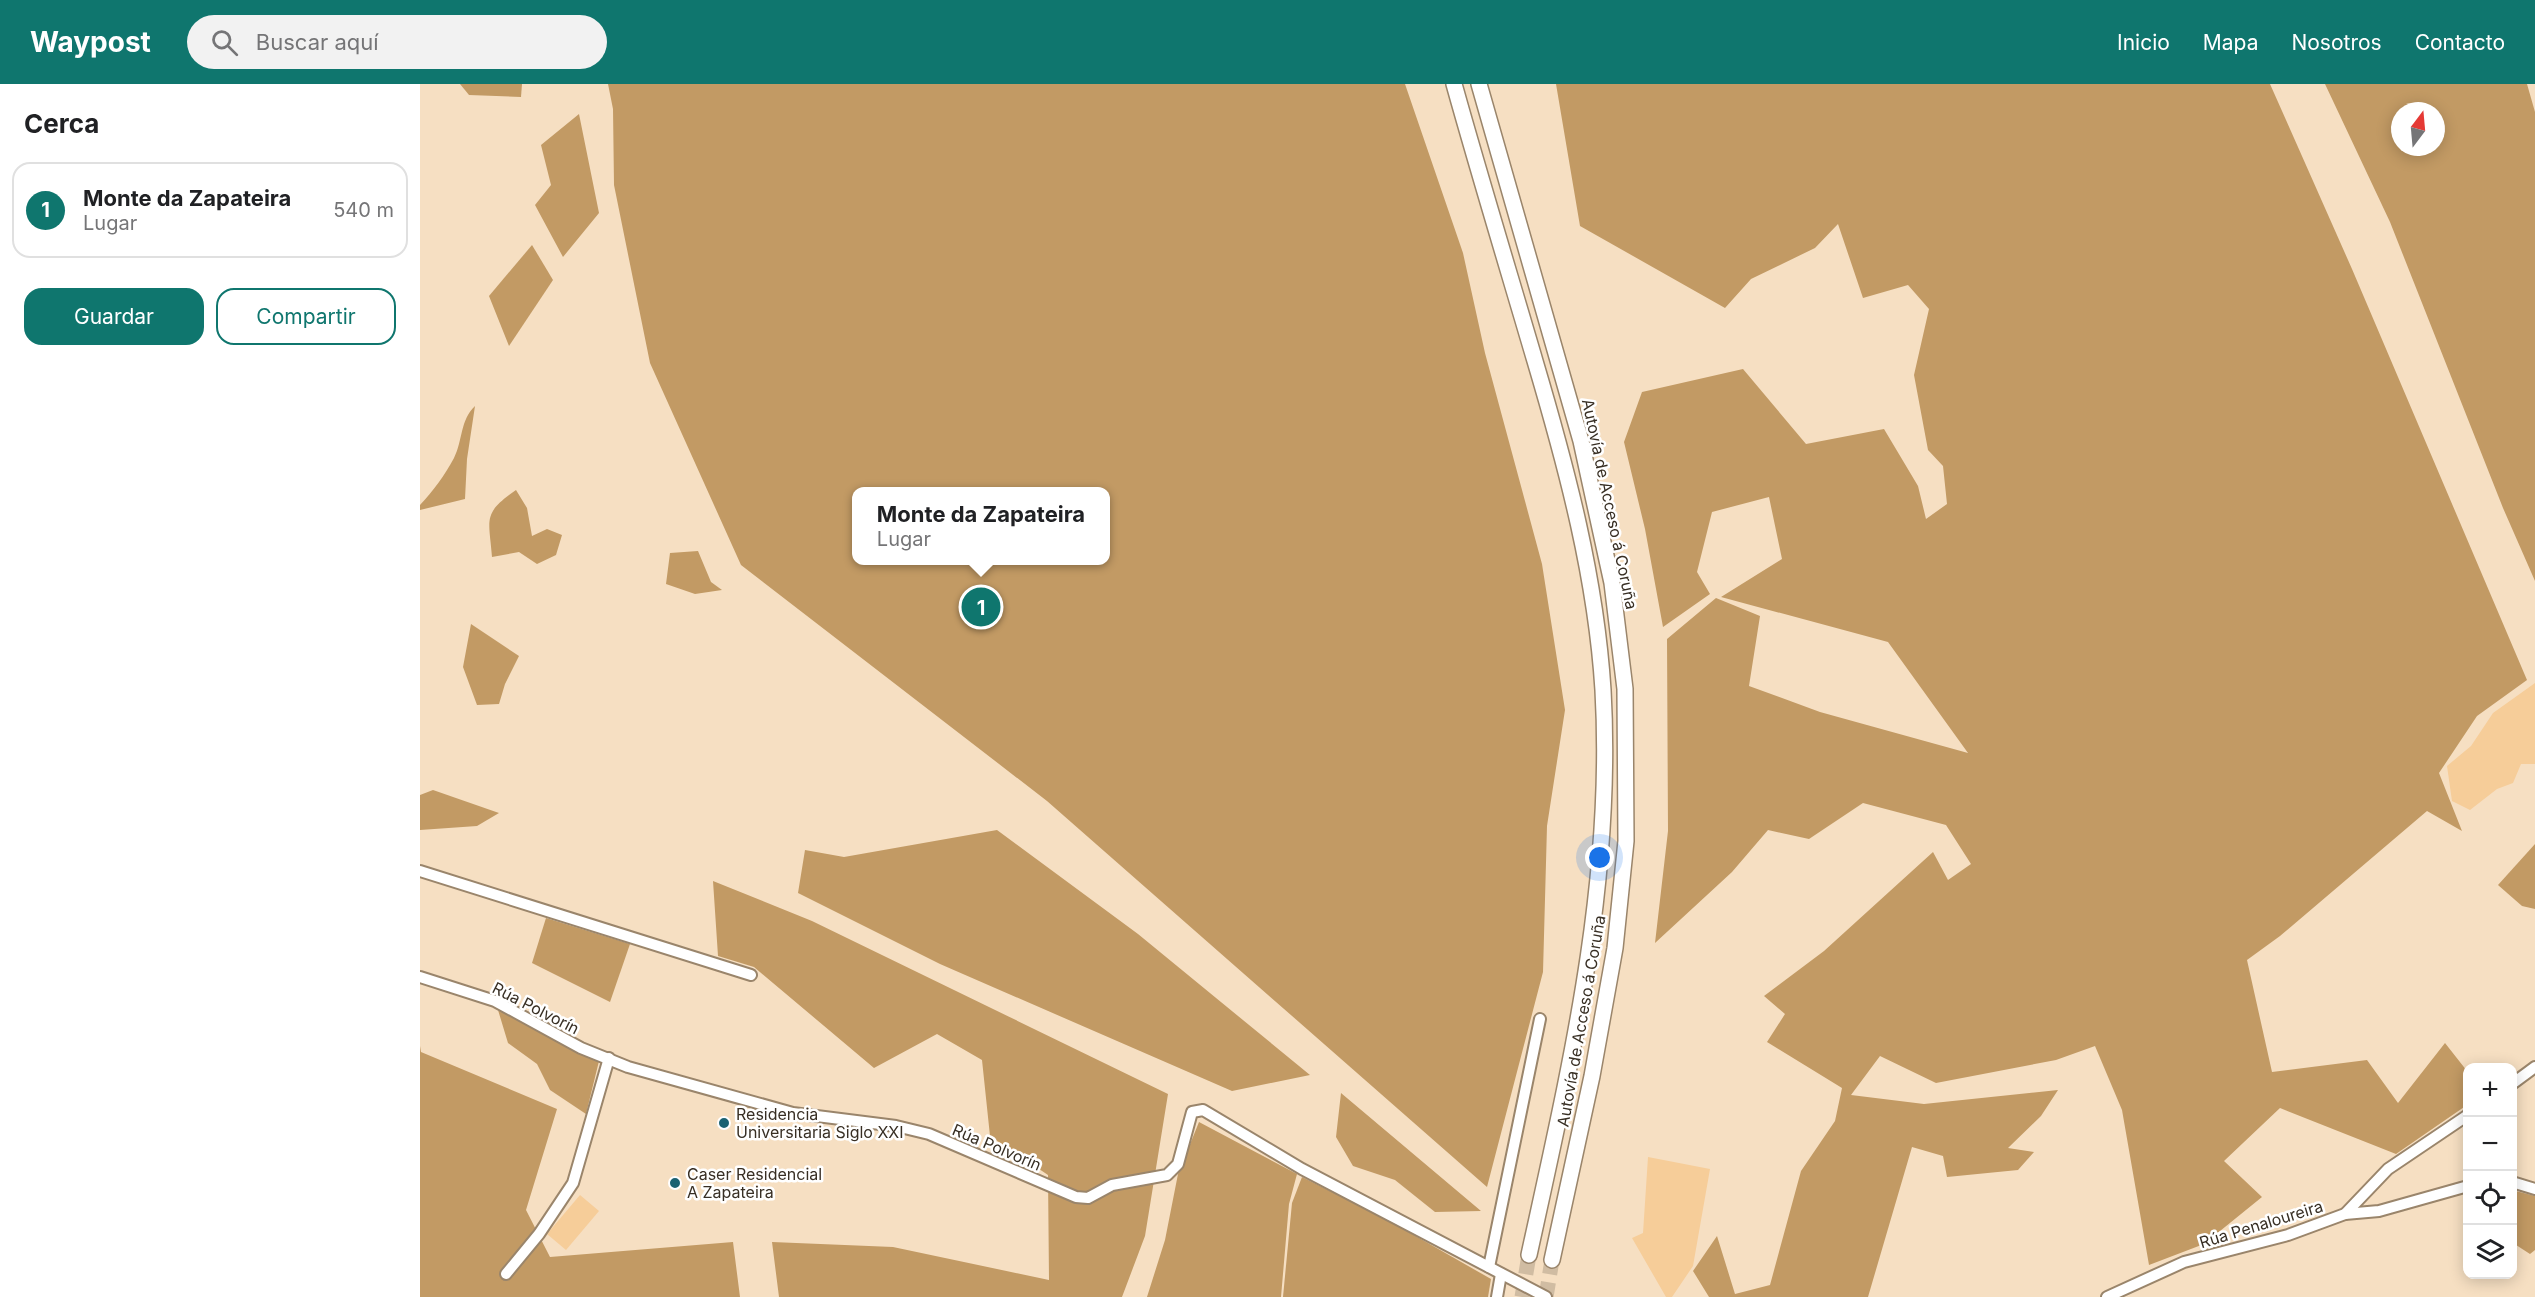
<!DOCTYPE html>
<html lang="es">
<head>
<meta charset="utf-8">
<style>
	:root { --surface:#fff; --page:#f2f2f2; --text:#202124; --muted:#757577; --line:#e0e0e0; --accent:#0f766e }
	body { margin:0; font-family:Inter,sans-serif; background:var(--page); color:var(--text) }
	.controls { position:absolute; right:18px; bottom:18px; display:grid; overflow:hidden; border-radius:12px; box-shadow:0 3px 15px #0003 }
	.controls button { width:54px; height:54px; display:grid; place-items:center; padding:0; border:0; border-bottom:2px solid var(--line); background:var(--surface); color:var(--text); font:30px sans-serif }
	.compass { position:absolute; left:1971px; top:18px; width:54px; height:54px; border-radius:50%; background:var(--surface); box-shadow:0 3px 15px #0003; rotate:16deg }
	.you { position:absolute; left:1180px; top:774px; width:21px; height:21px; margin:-15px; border:4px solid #fff; border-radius:50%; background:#1a73e8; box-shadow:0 0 0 9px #1a73e833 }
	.badge { display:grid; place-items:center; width:39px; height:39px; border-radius:50%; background:var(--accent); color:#fff; font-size:20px; font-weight:700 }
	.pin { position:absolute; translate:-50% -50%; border:3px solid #fff; box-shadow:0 2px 6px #0006 }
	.popup { position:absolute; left:432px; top:403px; width:258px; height:78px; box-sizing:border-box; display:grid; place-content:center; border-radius:12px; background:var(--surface); filter:drop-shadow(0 2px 4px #0005); font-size:20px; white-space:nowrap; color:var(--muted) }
	.popup b { font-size:22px; color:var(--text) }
	.popup::after { content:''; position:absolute; left:50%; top:100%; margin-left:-12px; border:12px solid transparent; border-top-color:var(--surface) }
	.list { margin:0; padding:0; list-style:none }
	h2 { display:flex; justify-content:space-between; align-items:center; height:78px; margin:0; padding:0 24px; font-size:26px }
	h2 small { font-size:20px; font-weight:400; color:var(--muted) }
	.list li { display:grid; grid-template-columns:39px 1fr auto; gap:18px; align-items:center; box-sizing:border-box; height:96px; margin:0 12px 12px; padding:0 12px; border:2px solid var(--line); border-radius:18px }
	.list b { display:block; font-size:22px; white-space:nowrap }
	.list p { margin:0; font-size:20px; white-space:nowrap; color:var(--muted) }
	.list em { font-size:20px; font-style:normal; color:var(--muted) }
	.actions { display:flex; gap:12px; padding:18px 24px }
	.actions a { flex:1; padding:14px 0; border:2px solid var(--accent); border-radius:18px; text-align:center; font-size:21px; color:var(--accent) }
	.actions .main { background:var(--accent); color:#fff }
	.icon { flex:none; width:33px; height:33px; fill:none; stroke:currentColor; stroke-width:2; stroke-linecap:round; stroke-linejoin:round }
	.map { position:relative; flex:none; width:2115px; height:1213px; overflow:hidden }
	header { display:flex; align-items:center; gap:36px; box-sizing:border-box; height:84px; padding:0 30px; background:var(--accent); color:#fff }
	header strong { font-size:28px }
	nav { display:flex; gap:33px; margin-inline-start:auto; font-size:21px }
	.search { width:420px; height:54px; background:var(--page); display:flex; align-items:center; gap:15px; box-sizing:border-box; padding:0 21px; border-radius:33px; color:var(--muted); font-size:22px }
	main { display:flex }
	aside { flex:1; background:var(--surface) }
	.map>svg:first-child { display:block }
	.green { fill:#f6cd99 }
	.forest { fill:#c29a64; fill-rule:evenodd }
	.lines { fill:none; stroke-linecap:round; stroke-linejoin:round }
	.highway-tunnel { stroke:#d0bca2; stroke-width:15; stroke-dasharray:15 8; stroke-linecap:butt }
	.minor-casing { stroke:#9a856b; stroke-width:14 }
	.highway-casing { stroke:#9a856b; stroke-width:18 }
	.minor { stroke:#fff; stroke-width:10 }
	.highway { stroke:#fff; stroke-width:15 }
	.poi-dot { fill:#1b6272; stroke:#fff; stroke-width:2 }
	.labels { text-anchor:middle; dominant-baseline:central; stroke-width:5; stroke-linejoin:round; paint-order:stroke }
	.street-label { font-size:16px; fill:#382f24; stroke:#fff }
	.poi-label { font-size:16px; fill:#382f24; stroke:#fff; text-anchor:start }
</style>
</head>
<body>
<header>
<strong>Waypost</strong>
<div class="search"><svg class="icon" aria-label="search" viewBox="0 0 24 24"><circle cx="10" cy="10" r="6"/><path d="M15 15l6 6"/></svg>Buscar aquí</div>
<nav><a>Inicio</a><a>Mapa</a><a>Nosotros</a><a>Contacto</a></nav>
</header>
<main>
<aside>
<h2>Cerca<small></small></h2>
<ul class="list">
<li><span class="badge">1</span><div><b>Monte da Zapateira</b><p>Lugar</p></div><em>540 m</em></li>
</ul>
<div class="actions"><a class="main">Guardar</a><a>Compartir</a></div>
</aside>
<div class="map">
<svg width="2115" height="1213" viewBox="0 0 2115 1213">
	<rect width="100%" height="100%" fill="#f6dfc2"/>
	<!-- green -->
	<g class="green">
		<polygon points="2115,599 2115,680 2101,680 2093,699 2077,705 2050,726 2032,717 2027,682 2051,662 2073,629"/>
		<polygon points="1228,1073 1290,1085 1273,1182 1252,1213 1246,1213 1212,1154 1223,1149"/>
		<polygon points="160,1111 179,1127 146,1166 127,1150"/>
	</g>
	<!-- forest -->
	<g class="forest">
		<polygon points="40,0 102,0 101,13 49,11"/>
		<path d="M188,0H985L1043,169L1065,269L1122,480L1145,626L1127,742L1123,888L1067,1103L627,717L321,481L230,279L194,101L193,25ZM436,408H686V476H436Z"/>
		<polygon points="1136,0 1850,0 1932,185 2107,596 2057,632 2019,689 2042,747 2007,727 1860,852 1827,876 1852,988 1947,976 1978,1019 2025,959 2047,987 2047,1021 1976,1070 1860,1024 1804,1077 1842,1113 1784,1160 1729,1181 1702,1026 1675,962 1636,976 1516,999 1460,972 1431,1011 1504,1020 1638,1006 1621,1032 1588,1064 1614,1068 1598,1086 1527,1093 1523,1072 1492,1063 1448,1213 1289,1213 1273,1187 1297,1152 1315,1210 1350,1201 1381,1087 1415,1037 1422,1004 1347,958 1365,930 1344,912 1404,867 1513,768 1528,796 1551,780 1526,741 1443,719 1389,755 1348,746 1312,788 1235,859 1248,747 1247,555 1296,514 1340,532 1329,602 1400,628 1548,669 1468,558 1301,513 1362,475 1349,413 1292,428 1277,488 1290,510 1243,543 1225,445 1204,358 1222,308 1323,285 1386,360 1464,345 1498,402 1506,435 1527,420 1523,382 1508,366 1494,291 1509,225 1488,201 1443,214 1418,140 1395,164 1331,195 1305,224 1160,142"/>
		<path d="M1905,0H2107L2115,28V497L2083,424L1970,138ZM1980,27H2016V63H1980Z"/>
		<polygon points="159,30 179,129 143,173 115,121 131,101 121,61"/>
		<polygon points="112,161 133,196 89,262 69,212"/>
		<path d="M55,322L47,375L45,415L0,426V421C13,407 25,391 34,374C43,356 40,336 55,322Z"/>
		<path d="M96,406L107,424L112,452L127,445L142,451L136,471L117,480L99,468L72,473C69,434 62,430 96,406Z"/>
		<polygon points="278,467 291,498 302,506 275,510 246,500 250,469"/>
		<polygon points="51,540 99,572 85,600 79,620 57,621 43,583"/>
		<polygon points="13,706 79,729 57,742 0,746 0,711"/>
		<polygon points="577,746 718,850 890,991 812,1007 520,880 378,809 385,766 424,773"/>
		<polygon points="2115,760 2115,825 2102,822 2078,801"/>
		<polygon points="293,797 392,837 748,1010 725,1152 702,1213 359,1213 352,1158 473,1163 629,1196 628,1091 570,1052 562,976 517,950 454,984 334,883 298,872"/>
		<polygon points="126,834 210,860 190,918 112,879"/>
		<polygon points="78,926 179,977 166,1030 130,1006 117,980 88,959"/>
		<polygon points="0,962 1,968 137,1025 106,1126 130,1173 313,1158 320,1213 0,1213"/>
		<polygon points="921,1009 1061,1127 1015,1128 975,1096 933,1082 916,1053"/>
		<polygon points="779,1038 877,1090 869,1120 861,1213 727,1213 745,1156 758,1090"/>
		<polygon points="882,1093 964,1134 1071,1195 1068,1213 863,1213 872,1119"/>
		<polygon points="2092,1106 2115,1112 2115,1166 2110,1170 2093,1159"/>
	</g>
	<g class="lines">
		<!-- highway-tunnel -->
		<g class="highway-tunnel">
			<polyline points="1102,1213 1109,1171"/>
			<polyline points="1126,1213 1132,1176"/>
		</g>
		<defs>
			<g id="minor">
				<polyline points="0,787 331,891"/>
				<polyline points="0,893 75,917 161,964 208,983 373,1029 476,1042 509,1050 656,1113 668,1114 692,1101 747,1091 758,1080 772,1028 783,1026 882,1085 1126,1213"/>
				<polyline points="2092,1000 2115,983"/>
				<polyline points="2092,1098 2115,1105"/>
				<polyline points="1925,1130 1959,1127 2048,1102"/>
				<polyline points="1069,1183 1120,935"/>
				<polyline points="86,1190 119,1150 153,1099 189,974"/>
				<polyline points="1077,1213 1081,1190"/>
				<polyline points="1687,1213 1764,1178 1868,1151 1925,1130 1968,1085 2048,1031"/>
			</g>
			<g id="highway">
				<path d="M1034,0C1060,93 1088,185 1115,277C1147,385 1176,494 1183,606C1194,800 1150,983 1109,1171"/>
				<polyline points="1059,0 1161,357 1192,499 1205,605 1206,757 1195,864 1172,992 1132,1176"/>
			</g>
		</defs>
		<!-- minor casing -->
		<use href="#minor" class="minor-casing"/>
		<!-- highway casing -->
		<use href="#highway" class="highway-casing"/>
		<!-- minor -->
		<use href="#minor" class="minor"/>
		<!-- highway -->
		<use href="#highway" class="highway"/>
	</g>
	<!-- markers -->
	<g class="poi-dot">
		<circle cx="304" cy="1039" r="6"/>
		<circle cx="255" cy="1099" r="6"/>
	</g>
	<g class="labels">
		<!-- street labels -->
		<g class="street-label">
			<text transform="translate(1190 420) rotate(78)">Autovía de Acceso á Coruña</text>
			<text transform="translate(116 924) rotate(27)">Rúa Polvorín</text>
			<text transform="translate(1161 937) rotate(-80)">Autovía de Acceso á Coruña</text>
			<text transform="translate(577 1063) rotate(23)">Rúa Polvorín</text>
			<text transform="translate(1841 1140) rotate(-17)">Rúa Penaloureira</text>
		</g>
		<!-- poi labels -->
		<g class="poi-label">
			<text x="316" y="1030">Residencia<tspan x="316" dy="18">Universitaria Siglo XXI</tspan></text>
			<text x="267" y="1090">Caser Residencial<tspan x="267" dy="18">A Zapateira</tspan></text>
		</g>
	</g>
</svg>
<div class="controls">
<button>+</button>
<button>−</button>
<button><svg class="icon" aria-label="locate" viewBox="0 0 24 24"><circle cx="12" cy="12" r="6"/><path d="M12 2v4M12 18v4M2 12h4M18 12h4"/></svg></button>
<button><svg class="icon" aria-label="layers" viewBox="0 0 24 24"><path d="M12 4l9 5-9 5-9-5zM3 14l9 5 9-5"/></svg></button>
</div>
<svg class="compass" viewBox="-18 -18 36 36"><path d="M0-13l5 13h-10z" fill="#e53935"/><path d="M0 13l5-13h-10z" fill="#757577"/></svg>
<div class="you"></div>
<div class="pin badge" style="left:561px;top:523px">1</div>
<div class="popup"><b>Monte da Zapateira</b>Lugar</div>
</div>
</main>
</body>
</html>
